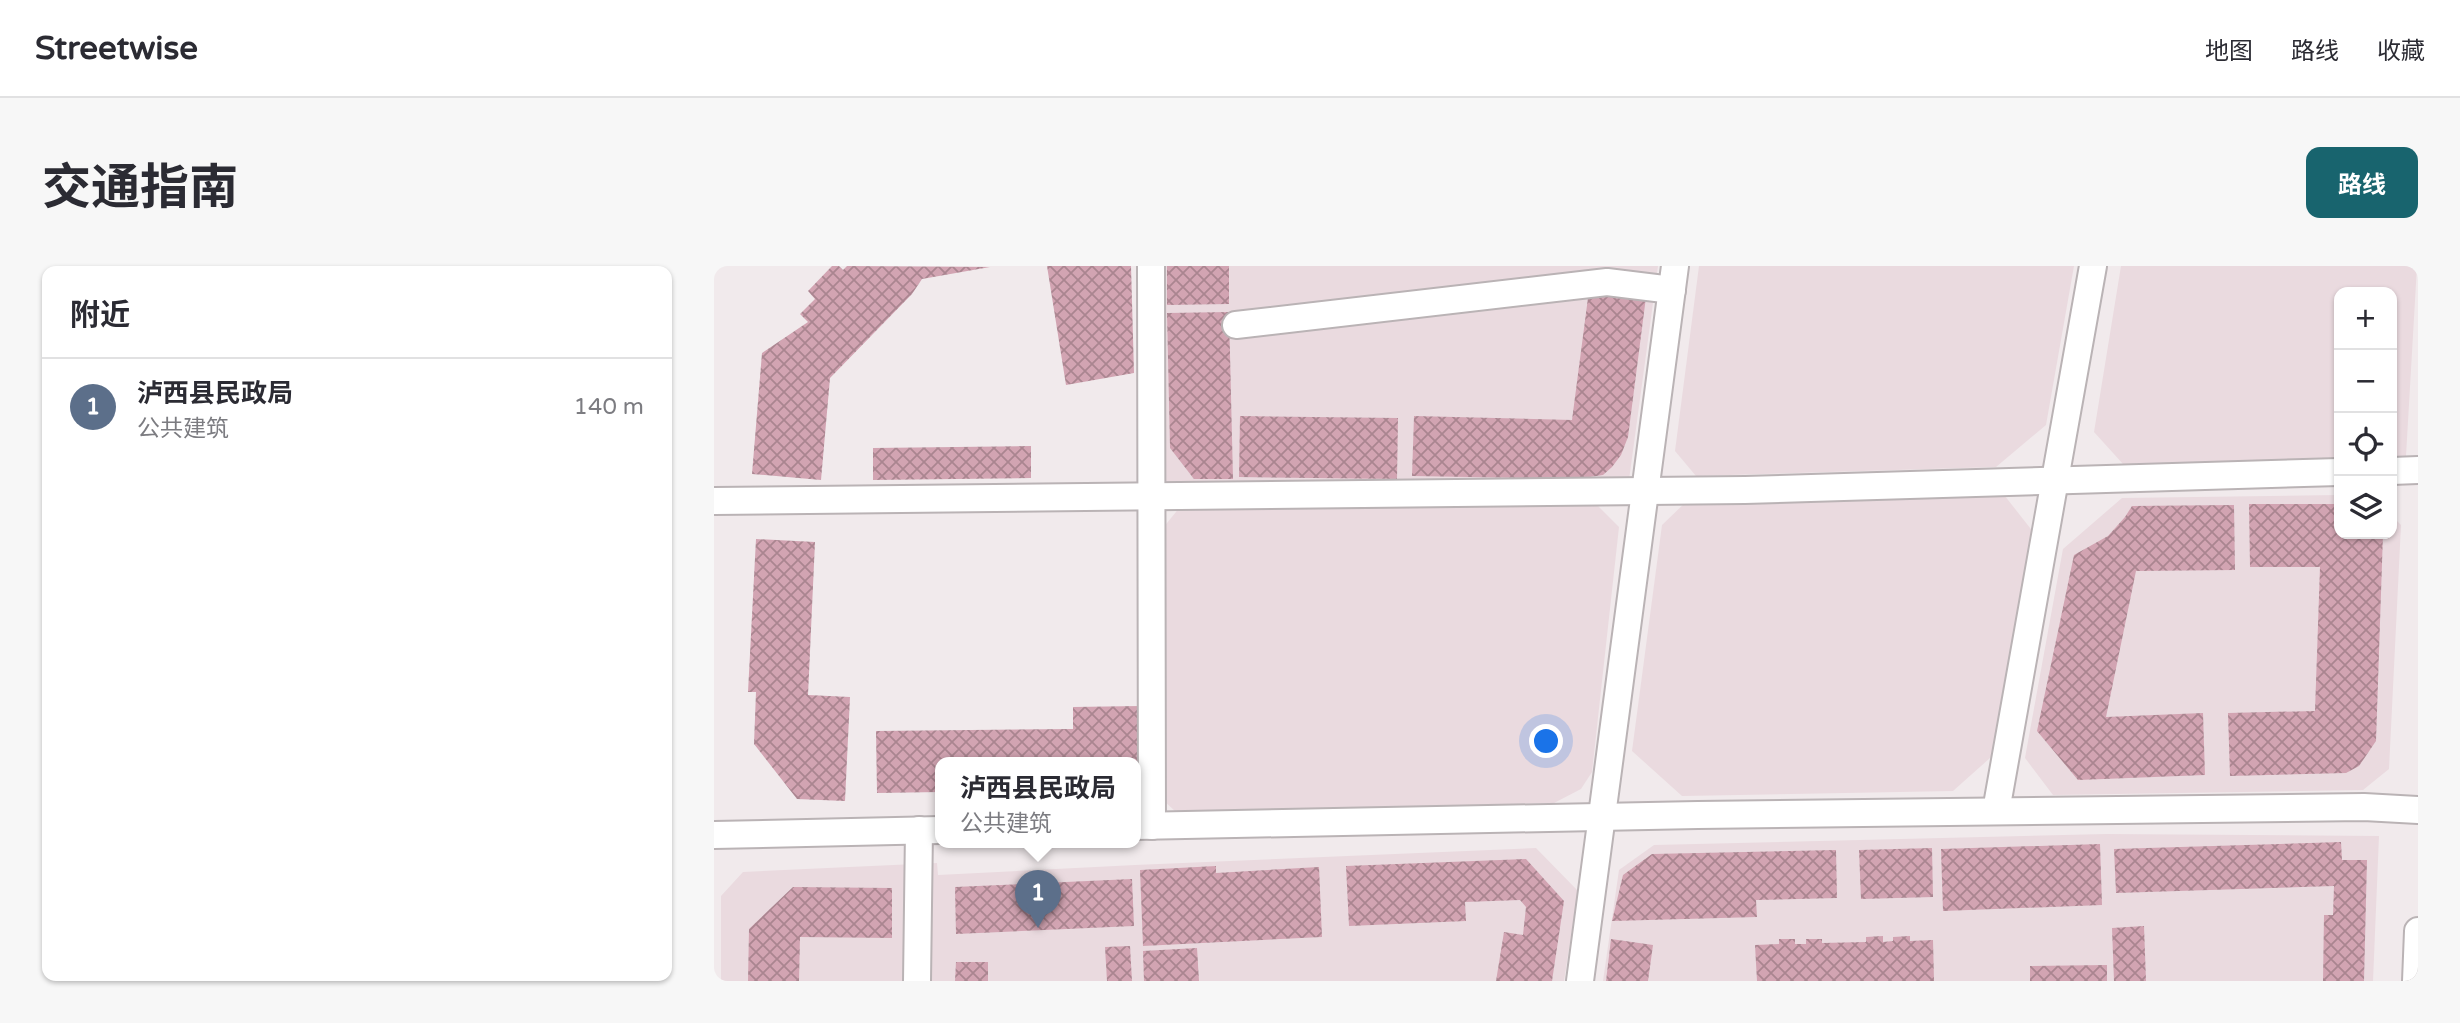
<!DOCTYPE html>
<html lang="zh">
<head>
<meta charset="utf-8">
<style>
	:root { --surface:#fff; --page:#f7f7f7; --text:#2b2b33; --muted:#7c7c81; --line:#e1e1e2; --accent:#18646e }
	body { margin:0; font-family:"Varela Round","Noto Sans SC",sans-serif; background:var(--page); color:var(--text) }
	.controls { position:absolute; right:21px; top:21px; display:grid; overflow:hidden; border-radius:14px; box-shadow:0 2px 5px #0004 }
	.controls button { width:63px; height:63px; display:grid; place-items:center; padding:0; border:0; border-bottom:2px solid var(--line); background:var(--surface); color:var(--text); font:35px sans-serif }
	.you { position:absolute; left:833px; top:476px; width:24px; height:24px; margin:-18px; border:5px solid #fff; border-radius:50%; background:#1a73e8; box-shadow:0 0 0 10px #1a73e833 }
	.badge { display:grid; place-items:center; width:46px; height:46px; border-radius:50%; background:var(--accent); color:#fff; font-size:23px; font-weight:700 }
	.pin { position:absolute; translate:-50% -58px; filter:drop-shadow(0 2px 4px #0008) }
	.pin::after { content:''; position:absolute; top:37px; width:24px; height:21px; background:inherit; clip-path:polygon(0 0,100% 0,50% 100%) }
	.popup { position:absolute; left:221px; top:491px; width:206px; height:91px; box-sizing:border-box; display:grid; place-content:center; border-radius:14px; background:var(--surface); filter:drop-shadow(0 2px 5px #0005); font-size:23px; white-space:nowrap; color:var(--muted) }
	.popup b { font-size:26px; color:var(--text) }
	.popup::after { content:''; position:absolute; left:50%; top:100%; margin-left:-14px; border:14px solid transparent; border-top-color:var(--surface) }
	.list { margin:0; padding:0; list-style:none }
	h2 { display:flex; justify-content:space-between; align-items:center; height:91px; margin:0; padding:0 28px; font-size:30px }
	h2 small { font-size:23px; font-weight:400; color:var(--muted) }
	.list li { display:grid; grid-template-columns:46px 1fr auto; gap:21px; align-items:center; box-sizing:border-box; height:98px; padding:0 28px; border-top:2px solid var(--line) }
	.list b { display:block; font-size:26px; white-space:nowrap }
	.list p { margin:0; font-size:23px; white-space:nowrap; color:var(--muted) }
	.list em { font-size:23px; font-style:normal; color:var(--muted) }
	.icon { flex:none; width:38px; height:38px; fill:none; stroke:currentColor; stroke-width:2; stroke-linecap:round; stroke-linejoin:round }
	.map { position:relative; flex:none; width:1704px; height:715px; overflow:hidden; border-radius:14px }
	header { display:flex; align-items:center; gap:42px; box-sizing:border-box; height:98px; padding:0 35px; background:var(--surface); border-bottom:2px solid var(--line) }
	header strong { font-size:33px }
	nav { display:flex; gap:38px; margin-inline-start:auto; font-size:24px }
	.intro { display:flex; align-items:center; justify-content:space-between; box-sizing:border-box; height:168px; padding:0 42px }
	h1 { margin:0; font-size:49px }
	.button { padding:18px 32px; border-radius:14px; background:var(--accent); color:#fff; font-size:24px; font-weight:700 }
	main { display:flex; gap:42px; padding:0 42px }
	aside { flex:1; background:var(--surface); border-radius:14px; box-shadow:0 2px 5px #0004 }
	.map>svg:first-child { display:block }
	.built { fill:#eadadf }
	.building { fill:url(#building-cross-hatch) }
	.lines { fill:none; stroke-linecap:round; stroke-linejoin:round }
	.minor-casing { stroke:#bab3b5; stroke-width:30 }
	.minor { stroke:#fff; stroke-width:26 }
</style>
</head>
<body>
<header>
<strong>Streetwise</strong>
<nav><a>地图</a><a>路线</a><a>收藏</a></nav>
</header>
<div class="intro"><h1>交通指南</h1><a class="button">路线</a></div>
<main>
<aside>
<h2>附近<small></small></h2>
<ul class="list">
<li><span class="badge" style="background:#5c6f8a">1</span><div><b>泸西县民政局</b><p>公共建筑</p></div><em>140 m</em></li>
</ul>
</aside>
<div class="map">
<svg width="1704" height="715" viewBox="0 0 1704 715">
	<defs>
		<pattern id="building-cross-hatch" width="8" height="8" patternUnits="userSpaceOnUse" patternTransform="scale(1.75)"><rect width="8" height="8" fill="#d2a4b2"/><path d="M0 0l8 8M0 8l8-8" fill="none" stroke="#aa8590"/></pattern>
	</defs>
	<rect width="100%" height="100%" fill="#f1eaec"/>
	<!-- built -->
	<g class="built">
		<polygon points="447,0 944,0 915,214 449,220"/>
		<polygon points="985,0 1360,0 1332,159 1282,201 982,210 961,185"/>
		<polygon points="1407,0 1703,0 1692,190 1678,190 1678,26 1625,26 1625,192 1409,198 1380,166"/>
		<polygon points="1287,225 1320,267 1285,484 1239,525 968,530 918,485 948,259 974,234"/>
		<polygon points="1625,229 1625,268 1678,268 1678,250 1687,259 1675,503 1649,524 1339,529 1311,492 1349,283 1408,232"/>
		<polygon points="878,234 905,261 878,506 867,523 840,537 463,547 447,532 449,262 470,236"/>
		<polygon points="1392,568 1665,570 1659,715 889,715 905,604 940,579"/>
		<polygon points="822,582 864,625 850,715 7,715 7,630 29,606 223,597 224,609 421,599"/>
	</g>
	<!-- building -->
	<g class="building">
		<polygon points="118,0 125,0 129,4 133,0 276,1 208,13 198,28 116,112 107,214 38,208 48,87 94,56 86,48 101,33 94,25"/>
		<polygon points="333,0 417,0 420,107 352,119"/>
		<polygon points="453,0 515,0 515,38 453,39"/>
		<polygon points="875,24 932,31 914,171 907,189 898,201 889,209 863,213 698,210 700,150 858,154"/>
		<polygon points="515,46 519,213 480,213 456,182 453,47"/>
		<polygon points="526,150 684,152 683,213 525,211"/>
		<polygon points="317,180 317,212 159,214 159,182"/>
		<polygon points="1535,238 1625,238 1625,268 1669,268 1662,475 1645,500 1632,507 1516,510 1514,447 1601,445 1606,301 1536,301"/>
		<polygon points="1520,239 1521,304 1422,305 1392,451 1489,447 1491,509 1364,514 1323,465 1360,289 1394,270 1411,251 1418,240"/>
		<polygon points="42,273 101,276 94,429 136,431 131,535 83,533 40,478 42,426 34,426"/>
		<polygon points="426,440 426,509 422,512 422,496 226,496 226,526 163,527 162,465 359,463 359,441"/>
		<polygon points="1627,576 1628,594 1653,594 1650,715 1609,715 1610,649 1619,649 1620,620 1402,627 1400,583"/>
		<polygon points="1386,578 1388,639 1229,645 1227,583"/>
		<polygon points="1218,582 1219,631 1147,633 1145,584"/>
		<polygon points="1122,584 1123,632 1042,634 1043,651 898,655 909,609 938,588"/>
		<polygon points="812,593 850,635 838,715 782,715 790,666 809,669 812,641 806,634 751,636 752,655 635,660 632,600"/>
		<polygon points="502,600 502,607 605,601 608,671 429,680 426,604"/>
		<polygon points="418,613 420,660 242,668 241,621"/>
		<polygon points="79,621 178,622 178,672 86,671 85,715 34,715 35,663"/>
		<polygon points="1430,660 1432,715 1400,715 1398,662"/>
		<polygon points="1169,670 1169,676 1179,675 1179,671 1196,670 1196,675 1219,674 1220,715 1043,715 1041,679 1065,678 1065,673 1081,673 1081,678 1092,678 1092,673 1108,673 1108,677 1152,676 1152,671"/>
		<polygon points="897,673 939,679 934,715 892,715"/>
		<polygon points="416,680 418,715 393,715 391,681"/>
		<polygon points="483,682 485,715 430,715 429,685"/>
		<polygon points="242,696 274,696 274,715 241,715"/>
		<polygon points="1393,699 1393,715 1316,715 1316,700"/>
	</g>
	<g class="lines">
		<defs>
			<g id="minor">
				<polyline points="437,0 438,560"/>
				<polyline points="522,59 893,16 958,24"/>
				<polyline points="1678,205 1704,204"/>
				<polyline points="0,235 1031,224 1625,206"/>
				<polyline points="1282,545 1379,0"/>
				<polyline points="422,560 984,549 1650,541 1704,544"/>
				<polyline points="0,569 226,564"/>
				<polyline points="203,715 205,564"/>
				<polyline points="866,715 961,0"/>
				<polyline points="1702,715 1704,665"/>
			</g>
		</defs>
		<!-- minor casing -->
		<use href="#minor" class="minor-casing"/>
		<!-- minor -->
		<use href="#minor" class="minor"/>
	</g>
</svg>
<div class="controls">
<button>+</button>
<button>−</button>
<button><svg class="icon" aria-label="locate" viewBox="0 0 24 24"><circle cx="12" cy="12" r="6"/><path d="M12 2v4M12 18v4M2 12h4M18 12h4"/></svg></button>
<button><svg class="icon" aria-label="layers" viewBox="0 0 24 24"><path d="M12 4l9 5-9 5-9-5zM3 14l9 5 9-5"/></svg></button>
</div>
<div class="you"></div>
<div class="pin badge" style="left:324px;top:662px;background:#5c6f8a">1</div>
<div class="popup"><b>泸西县民政局</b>公共建筑</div>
</div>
</main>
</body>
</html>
